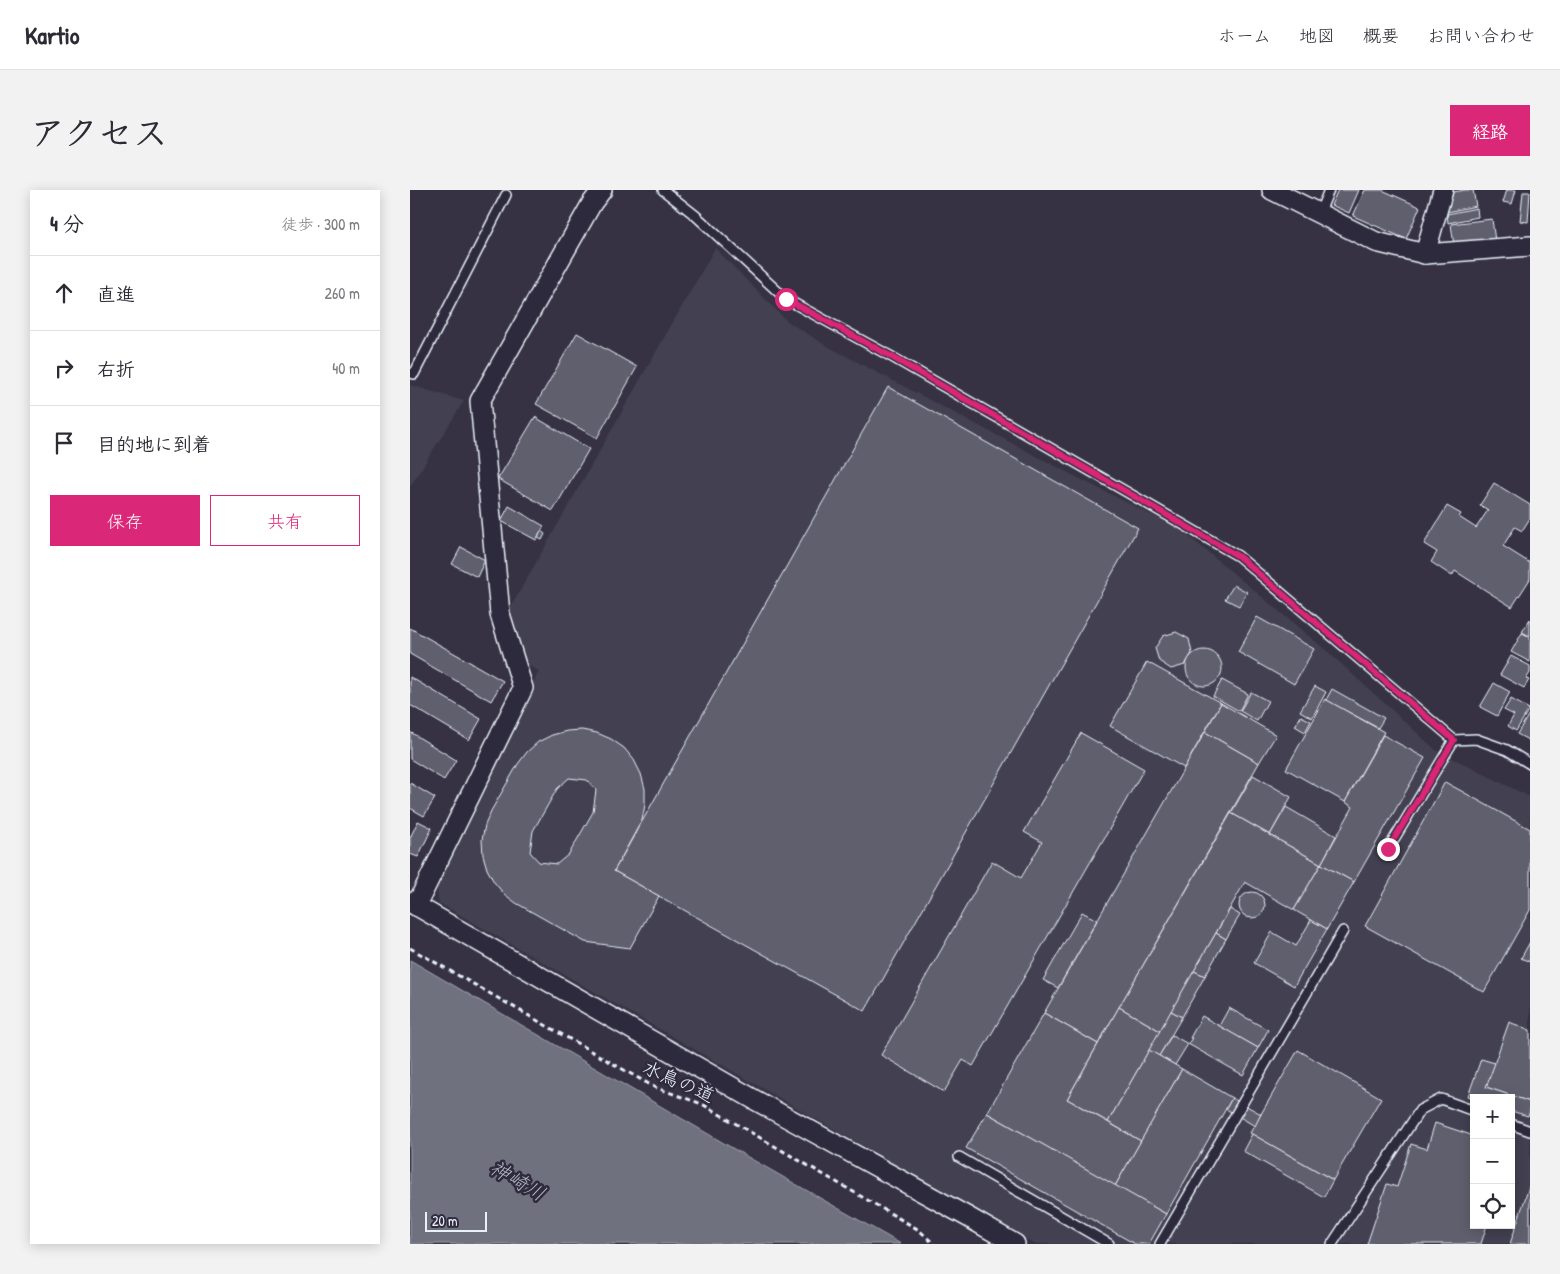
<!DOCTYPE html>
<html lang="ja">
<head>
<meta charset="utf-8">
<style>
	:root { --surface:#fff; --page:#f2f2f3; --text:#2b2b33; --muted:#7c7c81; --line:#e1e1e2; --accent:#db2777 }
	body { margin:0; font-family:"Patrick Hand","Klee One",sans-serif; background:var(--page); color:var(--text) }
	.controls { position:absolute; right:15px; bottom:15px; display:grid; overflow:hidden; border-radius:0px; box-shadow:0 2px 12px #0003 }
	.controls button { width:45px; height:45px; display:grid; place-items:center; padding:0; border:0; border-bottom:1px solid var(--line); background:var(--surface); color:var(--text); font:25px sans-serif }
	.scale { position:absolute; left:15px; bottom:12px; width:62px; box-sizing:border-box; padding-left:5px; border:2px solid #e8f1f8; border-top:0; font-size:14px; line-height:18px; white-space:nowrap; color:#e8f1f8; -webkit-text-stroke:4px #2f2a3d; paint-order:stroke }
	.stop { position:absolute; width:15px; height:15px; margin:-11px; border:4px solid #db2777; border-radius:50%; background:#fff }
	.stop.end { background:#db2777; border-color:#fff; box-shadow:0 1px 5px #0008 }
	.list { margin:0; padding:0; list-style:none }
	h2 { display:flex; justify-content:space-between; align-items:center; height:65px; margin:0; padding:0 20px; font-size:21px }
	h2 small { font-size:16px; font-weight:400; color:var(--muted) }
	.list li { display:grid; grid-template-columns:32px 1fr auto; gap:15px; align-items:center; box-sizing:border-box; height:75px; padding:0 20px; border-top:1px solid var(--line) }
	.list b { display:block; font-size:19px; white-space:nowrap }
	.list em { font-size:16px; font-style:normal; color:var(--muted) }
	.actions { display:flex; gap:10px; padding:15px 20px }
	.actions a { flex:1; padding:11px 0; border:1px solid var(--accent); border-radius:0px; text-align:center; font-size:18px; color:var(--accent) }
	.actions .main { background:var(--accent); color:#fff }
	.icon { flex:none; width:28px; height:28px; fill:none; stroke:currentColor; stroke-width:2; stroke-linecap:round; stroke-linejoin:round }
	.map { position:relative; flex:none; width:1120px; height:1054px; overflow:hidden; border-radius:0px }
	header { display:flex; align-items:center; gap:30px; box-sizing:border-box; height:70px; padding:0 25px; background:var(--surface); border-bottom:1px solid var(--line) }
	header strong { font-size:24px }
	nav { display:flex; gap:28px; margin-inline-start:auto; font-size:18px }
	.intro { display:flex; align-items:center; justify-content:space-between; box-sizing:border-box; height:120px; padding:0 30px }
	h1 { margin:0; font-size:35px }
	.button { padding:12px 22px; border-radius:0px; background:var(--accent); color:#fff; font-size:18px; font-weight:700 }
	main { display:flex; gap:30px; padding:0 30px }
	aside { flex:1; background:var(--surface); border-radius:0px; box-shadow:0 2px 12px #0003 }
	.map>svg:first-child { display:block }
	.built { fill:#433f51; fill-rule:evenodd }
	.water { fill:#70717f; stroke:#a0a4af }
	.building { fill:#605e6e; stroke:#e8f1f8; fill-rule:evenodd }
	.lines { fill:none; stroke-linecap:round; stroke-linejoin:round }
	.service-casing { stroke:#e8f1f8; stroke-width:12 }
	.minor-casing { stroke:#e8f1f8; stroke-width:22 }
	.path { stroke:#e8f1f8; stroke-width:3; stroke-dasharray:5 4; stroke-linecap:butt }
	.service { stroke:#2f2a3d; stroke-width:9 }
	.minor { stroke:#2f2a3d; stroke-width:19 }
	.route { stroke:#db2777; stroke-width:6 }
	.labels { text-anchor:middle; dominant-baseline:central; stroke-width:5; stroke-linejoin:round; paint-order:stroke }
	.street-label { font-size:19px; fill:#e8f1f8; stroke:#2f2a3d }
	.water-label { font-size:20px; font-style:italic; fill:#b2b7c2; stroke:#2f2a3d }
</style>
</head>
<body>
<header>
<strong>Kartio</strong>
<nav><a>ホーム</a><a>地図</a><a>概要</a><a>お問い合わせ</a></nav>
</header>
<div class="intro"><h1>アクセス</h1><a class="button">経路</a></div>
<main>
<aside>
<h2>4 分<small>徒歩 · 300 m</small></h2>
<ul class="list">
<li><svg class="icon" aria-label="ahead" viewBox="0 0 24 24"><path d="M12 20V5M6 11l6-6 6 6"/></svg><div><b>直進</b></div><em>260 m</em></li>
<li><svg class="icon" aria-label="right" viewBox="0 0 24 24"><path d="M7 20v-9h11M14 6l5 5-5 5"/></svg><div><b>右折</b></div><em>40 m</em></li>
<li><svg class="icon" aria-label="arrive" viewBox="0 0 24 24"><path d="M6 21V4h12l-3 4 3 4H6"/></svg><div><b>目的地に到着</b></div></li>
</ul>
<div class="actions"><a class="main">保存</a><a>共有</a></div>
</aside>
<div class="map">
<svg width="1120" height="1054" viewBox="0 0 1120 1054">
	<rect width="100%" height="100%" fill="#363244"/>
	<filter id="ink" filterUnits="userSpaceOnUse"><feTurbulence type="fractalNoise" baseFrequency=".02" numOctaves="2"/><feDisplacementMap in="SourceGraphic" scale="10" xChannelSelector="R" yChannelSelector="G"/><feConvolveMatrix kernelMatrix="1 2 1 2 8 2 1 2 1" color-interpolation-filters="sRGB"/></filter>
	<g filter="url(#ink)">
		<!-- built -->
		<g class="built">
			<path d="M305,58L377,131L417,156L674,291L770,339L917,461L1026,560L1120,607V1054H624L29,713L26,693L89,558L129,481L109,471L99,420ZM1064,908H1101V1035H1064Z"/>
			<polygon points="0,195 54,211 0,297"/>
		</g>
		<!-- water -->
		<polygon class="water" points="0,770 336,966 491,1054 0,1054"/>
		<!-- building -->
		<g class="building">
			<polygon points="928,0 949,0 939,23 921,15"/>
			<polygon points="955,0 972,0 1010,17 996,49 943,26"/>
			<polygon points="1055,0 1063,0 1066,16 1037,22 1043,2"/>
			<polygon points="1097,0 1106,0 1102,14 1093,12"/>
			<polygon points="1113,2 1120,2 1118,32 1110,31"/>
			<polygon points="1067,18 1068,27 1038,33 1037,24"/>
			<polygon points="1082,29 1085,51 1044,56 1041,34"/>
			<polygon points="167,143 227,177 187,248 126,214"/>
			<polygon points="478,197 728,338 455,821 204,681"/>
			<polygon points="125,227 179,259 143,321 88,289"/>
			<polygon points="1084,293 1120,315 1120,328 1112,341 1105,337 1093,356 1120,373 1120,389 1102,417 1045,381 1042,386 1021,372 1027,362 1014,354 1037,316 1051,324 1049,327 1066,338 1078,320 1070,315"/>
			<polygon points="99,316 134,336 126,350 91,331"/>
			<polygon points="131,341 135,344 132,350 128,348"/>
			<polygon points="51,357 75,370 67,387 42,374"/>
			<polygon points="824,395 837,402 829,416 815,409"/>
			<polygon points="847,427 904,459 884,494 828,462"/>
			<polygon points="1120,429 1120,446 1112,442"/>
			<polygon points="0,438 93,491 81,511 0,464"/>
			<polygon points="766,442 779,449 782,463 775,475 761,479 749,471 745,458 753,446"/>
			<polygon points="1112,443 1120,447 1120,472 1101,462"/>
			<circle cx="794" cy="478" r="18"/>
			<polygon points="1101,466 1120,476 1120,483 1116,489 1119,490 1114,498 1090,485"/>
			<polygon points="737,472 811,513 774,578 700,536"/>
			<polygon points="0,487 71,529 59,550 0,515"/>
			<polygon points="812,490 838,504 829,521 803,506"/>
			<polygon points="1084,493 1100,502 1087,526 1070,517"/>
			<polygon points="905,496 916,502 902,528 890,521"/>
			<polygon points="922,499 974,528 968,538 916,510"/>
			<polygon points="841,502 858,511 847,531 830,521"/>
			<polygon points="915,509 974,542 935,612 876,579"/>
			<polygon points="1101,509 1119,519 1106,541 1098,536 1104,525 1094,520"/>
			<polygon points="811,513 866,545 849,573 795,542"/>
			<polygon points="1119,524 1120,524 1120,551 1107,544"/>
			<polygon points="891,526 901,531 895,542 885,536"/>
			<path d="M172,540L187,543L201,549L214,558L224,570L231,584L235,599V615L232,630L204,681L249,706L220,758L175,752L106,713L94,704L84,692L77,679L73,665L72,650L75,635L81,621L108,574L117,562L128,552L142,545L157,541ZM159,588L177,590L186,600L183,622L159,664L147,674L129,672L120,662L123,641L147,599Z"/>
			<polygon points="0,542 46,570 34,590 0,569"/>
			<polygon points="795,542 849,573 688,854 634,823"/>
			<polygon points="671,543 734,579 563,876 553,870 534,902 471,865 582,671 611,688 632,652 614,642"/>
			<polygon points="973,545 1015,568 944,692 911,674 943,617 935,612"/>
			<polygon points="843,585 881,607 860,645 821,623"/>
			<polygon points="1035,592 1120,639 1120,720 1074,802 955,736"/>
			<polygon points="0,593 25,608 14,626 0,618"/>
			<polygon points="876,617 926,646 911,674 860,645"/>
			<polygon points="821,623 911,674 884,720 835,692 750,841 709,817"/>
			<polygon points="8,631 22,638 8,667 0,664 0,648"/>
			<polygon points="911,674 944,692 917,739 884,720"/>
			<circle cx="842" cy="715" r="13"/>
			<polygon points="820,719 830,725 816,749 806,743"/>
			<polygon points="672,722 687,730 648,798 633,790"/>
			<polygon points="901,730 917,739 884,796 844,773 862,742 886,756"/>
			<polygon points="806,743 816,749 795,786 784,781"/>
			<polygon points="1120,752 1120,772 1111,768"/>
			<polygon points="784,781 795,786 772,827 761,821"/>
			<polygon points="709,817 750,841 698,932 657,909"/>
			<polygon points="819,818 858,840 848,858 809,836"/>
			<polygon points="761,821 772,827 749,866 739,860"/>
			<polygon points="634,823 688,854 657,909 731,951 705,996 577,923"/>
			<polygon points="792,826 848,858 833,885 778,854 782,848 780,848"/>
			<polygon points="1099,832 1120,840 1120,912 1076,897"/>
			<polygon points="762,845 778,854 765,875 749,866"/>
			<polygon points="739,860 772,879 731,951 698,932"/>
			<polygon points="888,860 971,908 923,990 840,943"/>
			<polygon points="1071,869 1085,873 1076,897 1120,912 1120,921 1118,926 1101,921 1101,908 1064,908 1058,906"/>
			<polygon points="772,879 822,908 756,1024 705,996"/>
			<polygon points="822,908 851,924 845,936 816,919"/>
			<polygon points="577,923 756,1024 739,1054 725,1054 556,958"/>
			<polygon points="1025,933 1064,946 1064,1035 1077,1035 1071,1054 957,1054 977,994 987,997 1001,954 1017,959"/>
			<polygon points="842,944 923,990 914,1007 833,961"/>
			<polygon points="1120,994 1120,1054 1100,1054"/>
		</g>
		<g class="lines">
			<defs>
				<g id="service">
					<polyline points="253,0 285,25 376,109 482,167 828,366 1044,550 1066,549 1097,560 1120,574"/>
					<polyline points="909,24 919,0"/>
					<polyline points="0,183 4,184 96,5"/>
					<polyline points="978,659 1044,550"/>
					<polyline points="1101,934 1120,941"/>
					<polyline points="549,967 699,1054"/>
					<polyline points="750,1054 933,741"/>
					<polyline points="922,1054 1010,920 1031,909 1064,921"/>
				</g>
				<g id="minor">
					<polyline points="862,0 966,52 1015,64 1120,56"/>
					<polyline points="1015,64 1033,0"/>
					<polyline points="0,712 345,910 558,1027 605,1054"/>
					<polyline points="6,716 113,498 90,424 70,211 182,13 192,0"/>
				</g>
			</defs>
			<!-- service casing -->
			<use href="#service" class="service-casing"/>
			<!-- minor casing -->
			<use href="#minor" class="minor-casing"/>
			<!-- path -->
			<polyline class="path" points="0,758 244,897 292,914 509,1040 524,1054"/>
			<!-- service -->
			<use href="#service" class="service"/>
			<!-- minor -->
			<use href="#minor" class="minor"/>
		</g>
	</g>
	<g class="lines" filter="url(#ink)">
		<!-- route -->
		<polyline class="route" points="376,109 482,167 828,366 1044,550 978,659"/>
	</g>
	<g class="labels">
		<!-- street labels -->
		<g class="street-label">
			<text transform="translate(269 891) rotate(24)">水鳥の道</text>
		</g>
		<!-- water labels -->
		<g class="water-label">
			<text transform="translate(108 990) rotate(30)">神崎川</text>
		</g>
	</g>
</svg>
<div class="controls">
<button>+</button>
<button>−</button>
<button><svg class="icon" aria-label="locate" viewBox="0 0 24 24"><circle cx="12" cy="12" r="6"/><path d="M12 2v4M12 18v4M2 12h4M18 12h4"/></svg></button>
</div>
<div class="scale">20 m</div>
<div class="stop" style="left:376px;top:109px"></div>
<div class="stop end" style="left:978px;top:659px"></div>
</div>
</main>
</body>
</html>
